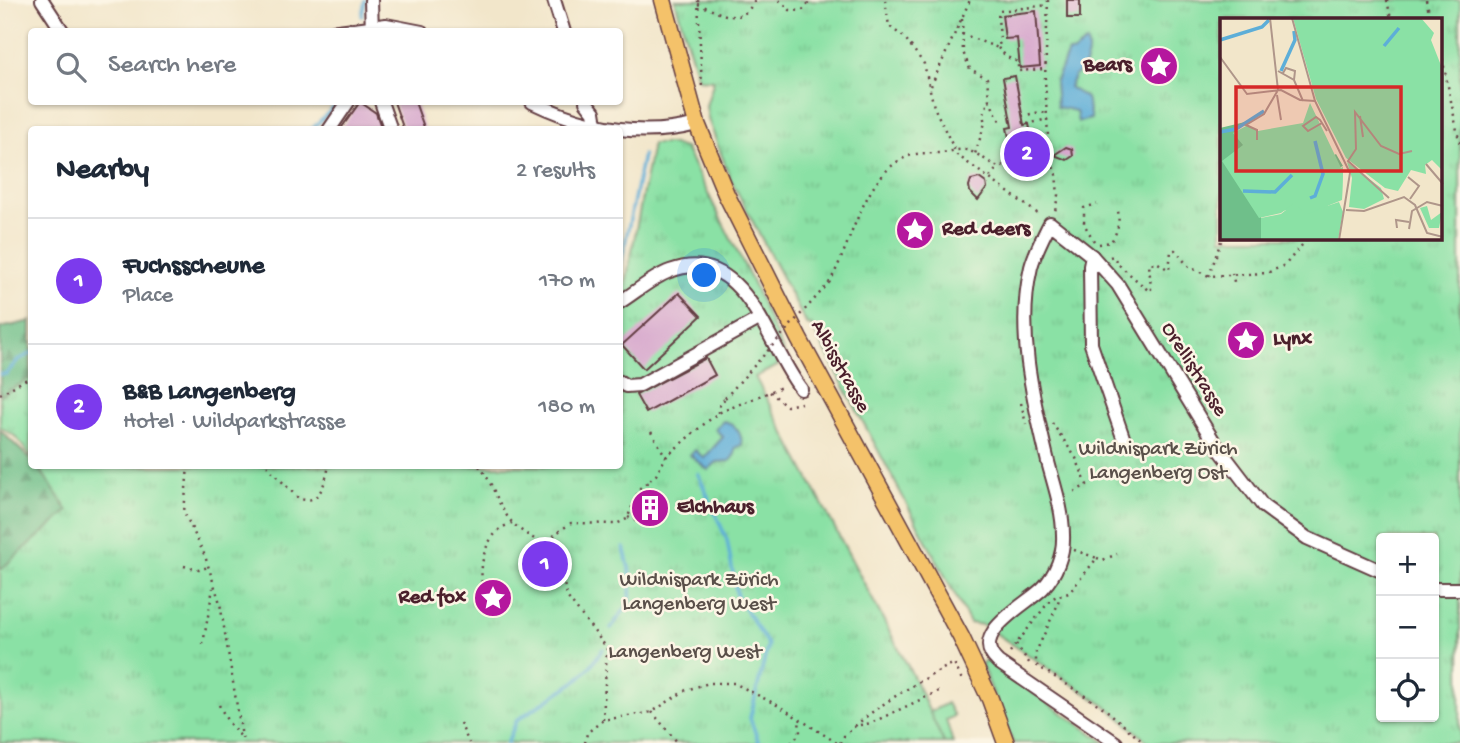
<!DOCTYPE html>
<html lang="en">
<head>
<meta charset="utf-8">
<style>
	:root { --surface:#fff; --page:#f6f6f7; --text:#1f2937; --muted:#747a83; --line:#e0e1e3; --accent:#7c3aed }
	body { margin:0; font-family:"Gochi Hand",sans-serif; background:var(--page); color:var(--text) }
	.controls { position:absolute; right:21px; bottom:21px; display:grid; overflow:hidden; border-radius:7px; box-shadow:0 2px 5px #0004 }
	.controls button { width:63px; height:63px; display:grid; place-items:center; padding:0; border:0; border-bottom:2px solid var(--line); background:var(--surface); color:var(--text); font:35px sans-serif }
	.you { position:absolute; left:705px; top:276px; width:24px; height:24px; margin:-18px; border:5px solid #fff; border-radius:50%; background:#1a73e8; box-shadow:0 0 0 10px #1a73e833 }
	.badge { display:grid; place-items:center; width:46px; height:46px; border-radius:50%; background:var(--accent); color:#fff; font-size:23px; font-weight:700 }
	.pin { position:absolute; translate:-50% -50%; border:4px solid #fff; box-shadow:0 2px 7px #0006 }
	.list { margin:0; padding:0; list-style:none }
	h2 { display:flex; justify-content:space-between; align-items:center; height:91px; margin:0; padding:0 28px; font-size:30px }
	h2 small { font-size:23px; font-weight:400; color:var(--muted) }
	.list li { display:grid; grid-template-columns:46px 1fr auto; gap:21px; align-items:center; box-sizing:border-box; height:126px; padding:0 28px; border-top:2px solid var(--line) }
	.list b { display:block; font-size:26px; white-space:nowrap }
	.list p { margin:0; font-size:23px; white-space:nowrap; color:var(--muted) }
	.list em { font-size:23px; font-style:normal; color:var(--muted) }
	.icon { flex:none; width:38px; height:38px; fill:none; stroke:currentColor; stroke-width:2; stroke-linecap:round; stroke-linejoin:round }
	.map { position:relative; flex:none; width:1460px; height:743px; overflow:hidden }
	.search { position:absolute; background:var(--surface); box-shadow:0 2px 5px #0004; left:28px; top:28px; width:595px; height:77px; display:flex; align-items:center; gap:18px; box-sizing:border-box; padding:0 24px; border-radius:7px; color:var(--muted); font-size:26px }
	.panel { position:absolute; background:var(--surface); box-shadow:0 2px 5px #0004; left:28px; top:126px; width:595px; height:343px; border-radius:7px }
	.map>svg:first-child { display:block }
	.grass { fill:#8ae1a5; stroke:#6a8068; stroke-width:2 }
	.forest { fill:url(#forest-firs); stroke:#5c6f5a; stroke-width:2 }
	.park { fill:url(#park-tufts); stroke:#6a8068; stroke-width:2; fill-rule:evenodd }
	.water { fill:#5daed8; stroke:#546682; stroke-width:2 }
	.lines { fill:none; stroke-linecap:round; stroke-linejoin:round }
	.stream { stroke:#5daed8; stroke-width:3.5 }
	.building { fill:#d5a5cc }
	.minor-casing { stroke:#633d43; stroke-width:16 }
	.major-casing { stroke:#633d43; stroke-width:19 }
	.path { stroke:#633d43; stroke-width:2.5; stroke-dasharray:2 5; stroke-linecap:butt }
	.minor { stroke:#fff; stroke-width:12 }
	.major { stroke:#f4c26a; stroke-width:16 }
	.path-bridge { stroke:#633d43; stroke-width:2.5; stroke-dasharray:2 5; stroke-linecap:butt }
	.labels { text-anchor:middle; dominant-baseline:central; stroke-width:5; stroke-linejoin:round; paint-order:stroke }
	.poi-label { font-size:21px; font-weight:bold; fill:#4a1f2b; stroke:#fcf5e5; text-anchor:start }
	.street-label { font-size:21px; fill:#4a1f2b; stroke:#fcf5e5 }
	.park-label { font-size:21px; fill:#5a504a; stroke:#fcf5e5 }
	.inset-river { fill:none; stroke:#5daed8; stroke-width:3.5 }
	.inset-road { fill:none; stroke:#af968a; stroke-width:2 }
	.view { fill:#d62828; fill-opacity:0.15; stroke:#d62828; stroke-width:3.5 }
	.inset-edge { fill:none; stroke:#4a1f2b; stroke-width:3.5 }
</style>
</head>
<body>
<div class="map">
<svg width="1460" height="743" viewBox="0 0 1460 743">
	<defs>
		<pattern id="forest-firs" width="22" height="20" patternUnits="userSpaceOnUse" patternTransform="scale(1.75)"><rect width="22" height="20" fill="#6fbf8a"/><path d="M5 1l3.5 6h-7zM16 11l3.5 6h-7z" fill="#5d9b71"/></pattern>
		<pattern id="park-tufts" width="24" height="20" patternUnits="userSpaceOnUse" patternTransform="scale(1.75)"><rect width="24" height="20" fill="#8ae1a5"/><path d="M3 7l-1-3M5 7V3M7 7l1-3M15 17l-1-3M17 17v-4M19 17l1-3" fill="none" stroke="#79c18e"/></pattern>
	</defs>
	<rect width="100%" height="100%" fill="#fcf5e5"/>
	<filter id="ink" filterUnits="userSpaceOnUse"><feTurbulence type="fractalNoise" baseFrequency=".0143" numOctaves="2"/><feDisplacementMap in="SourceGraphic" scale="14" xChannelSelector="R" yChannelSelector="G"/><feConvolveMatrix kernelMatrix="1 2 1 2 8 2 1 2 1" color-interpolation-filters="sRGB"/></filter>
	<filter id="wash" filterUnits="userSpaceOnUse"><feTurbulence type="fractalNoise" baseFrequency=".00686" numOctaves="4" result="noise"/><feDisplacementMap in="SourceGraphic" scale="28" xChannelSelector="R" yChannelSelector="G"/><feGaussianBlur stdDeviation="1.57" result="paint"/><feColorMatrix in="noise" values="0 0 0 0 0 0 0 0 0 0 0 0 0 0 0 0 0 1.4 0 .05"/><feComposite in="paint" operator="in"/></filter>
	<g filter="url(#wash)">
		<rect width="100%" height="100%" fill="#f2e6ca"/>
		<!-- grass -->
		<g class="grass">
			<polygon points="986,660 1106,743 1013,743 981,664"/>
			<polygon points="947,703 954,716 946,720 953,743 944,743 928,713"/>
		</g>
		<!-- forest -->
		<g class="forest">
			<polygon points="31,321 31,378 0,397 0,328"/>
			<polygon points="0,430 30,459 32,466 36,466 85,520 0,743"/>
		</g>
		<!-- park -->
		<g class="park">
			<path d="M675,0H1460V743H1149L1110,709L983,625L970,623L812,326L807,325L731,180L708,119L706,106L714,80L698,79ZM1222,19H1441V238H1222ZM1381,538H1434V717H1381Z"/>
			<polygon points="652,144 669,144 685,148 749,275 786,357 777,362 779,365 755,377 912,674 944,743 0,743 0,570 68,511 38,466 620,466 620,290 626,283"/>
			<polygon points="31,378 31,457 16,437 0,427 0,396"/>
		</g>
		<!-- water -->
		<g class="water">
			<path d="M1087,42C1090,54 1086,70 1075,75L1069,87L1086,98L1091,119L1078,122L1076,111L1057,107L1055,83L1068,52L1072,53Z"/>
			<path d="M723,421C735,423 742,433 742,445L735,448V454L730,461L717,462L708,470L690,455L695,450L704,458L723,437L715,429Z"/>
		</g>
		<g class="lines">
			<!-- stream -->
			<g class="stream">
				<polyline points="362,16 365,1"/>
				<polyline points="311,130 339,102"/>
				<polyline points="620,269 643,155"/>
				<polyline points="0,374 6,374 18,360 32,353"/>
				<polyline points="698,474 727,540 737,596 768,645 750,718 759,743"/>
				<polyline points="611,628 630,602 631,576 624,548"/>
				<polyline points="507,743 517,720 576,681 589,668 603,649"/>
			</g>
		</g>
		<g id="blocks">
			<!-- building -->
			<g class="building">
				<rect x="1067" y="0" width="13" height="18"/>
				<polygon points="1036,11 1040,66 1020,68 1017,38 1005,39 1002,15"/>
				<polygon points="1015,76 1024,125 1029,124 1036,161 1015,165 1007,128 1012,127 1003,78"/>
				<polygon points="360,102 376,113 382,130 340,130"/>
				<polygon points="394,102 415,102 425,130 404,130"/>
				<polygon points="1066,147 1072,149 1073,156 1067,160 1054,155"/>
				<polygon points="979,178 986,183 987,188 978,200 970,192 969,186 971,180"/>
				<polygon points="679,293 701,316 644,369 622,345"/>
				<polygon points="706,358 715,375 646,413 636,395"/>
				<polygon points="643,492 666,501 657,524 634,515"/>
				<polygon points="542,551 554,568 545,574 533,557"/>
			</g>
		</g>
	</g>
	<g filter="url(#ink)">
		<use href="#blocks" fill-opacity="0" stroke="#633d43" stroke-width="2"/>
		<g class="lines">
			<defs>
				<g id="minor">
					<polyline points="42,0 63,32"/>
					<polyline points="371,0 372,31"/>
					<polyline points="554,0 564,32"/>
					<polyline points="330,32 386,25 422,32"/>
					<polyline points="381,102 391,130"/>
					<path d="M532,102C584,127 640,139 697,124"/>
					<polyline points="586,102 594,112 596,124"/>
					<polyline points="329,130 348,102"/>
					<polyline points="1092,256 1090,266 1091,344 1125,443"/>
					<path d="M620,302C636,292 653,277 670,271C745,243 766,344 801,389"/>
					<polyline points="620,382 626,386 640,385 759,319"/>
					<polyline points="1434,589 1460,589"/>
					<path d="M1116,743L998,662C967,634 1025,606 1043,588C1056,574 1064,554 1063,535C1063,510 1054,485 1048,462C1033,399 1016,331 1031,267C1035,252 1043,237 1050,223L1092,256L1118,285L1214,442L1263,506L1307,538L1381,571"/>
				</g>
				<polyline id="major" points="663,0 697,124 726,194 799,339 961,637 990,699 1006,743"/>
			</defs>
			<!-- minor casing -->
			<use href="#minor" class="minor-casing"/>
			<!-- major casing -->
			<use href="#major" class="major-casing"/>
			<!-- path -->
			<g class="path">
				<polyline points="698,0 702,88"/>
				<polyline points="779,0 790,10 802,11 811,0"/>
				<polyline points="885,0 889,26 905,38 924,64 934,107 957,155 1041,216"/>
				<polyline points="1048,0 1045,79 1049,156 1056,174 1058,195 1055,212"/>
				<polyline points="1387,0 1391,19"/>
				<polyline points="1426,0 1431,19"/>
				<path d="M698,4C721,13 741,28 755,0"/>
				<polyline points="962,19 963,52 970,69 987,78 989,100 983,115 985,123 975,154"/>
				<path d="M962,34L998,48C1003,36 996,24 999,11L1048,5"/>
				<polyline points="998,48 1007,57 1018,62 1018,71 1045,69"/>
				<polyline points="1441,52 1460,145"/>
				<polyline points="931,86 970,0"/>
				<polyline points="989,100 1000,121"/>
				<polyline points="1022,116 1040,112 1046,113"/>
				<polyline points="1027,124 1048,119"/>
				<polyline points="990,177 998,167"/>
				<polyline points="1094,241 1084,224 1084,208 1097,204"/>
				<path d="M1099,244L1111,242C1117,233 1120,222 1118,211"/>
				<polyline points="1110,257 1113,256 1118,264 1149,291 1151,289 1149,264 1158,263 1169,270 1171,251 1175,250 1189,267 1209,276 1267,273 1285,265 1308,238"/>
				<polyline points="1232,273 1235,286"/>
				<polyline points="1209,276 1222,238"/>
				<path d="M829,283C852,245 864,169 912,155C921,152 929,154 938,153C950,153 958,147 970,151C980,155 988,162 998,167L1004,165L1019,175H1026L1030,171L1052,167"/>
				<polyline points="770,392 787,406 801,403"/>
				<polyline points="0,394 32,376"/>
				<polyline points="1021,403 1026,424"/>
				<polyline points="718,413 718,408 725,398"/>
				<polyline points="1052,423 1076,458 1087,485 1070,494"/>
				<polyline points="651,432 666,457"/>
				<polyline points="188,466 184,512 205,556 220,603 243,743"/>
				<path d="M267,466L298,498C320,507 325,482 329,466"/>
				<path d="M479,466C493,482 497,504 510,520C520,532 535,539 548,547"/>
				<polyline points="647,482 651,489 651,495"/>
				<polyline points="628,517 640,523 642,518"/>
				<polyline points="1074,550 1097,558 1069,593 1059,596 1058,604 1036,652 1036,665 1104,708 1144,743"/>
				<polyline points="1097,558 1103,560 1117,554"/>
				<polyline points="184,566 199,570 208,567"/>
				<polyline points="550,573 553,578 562,580"/>
				<path d="M485,610C481,585 476,551 498,531C501,527 508,525 512,523"/>
				<polyline points="203,644 213,588"/>
				<polyline points="1016,644 1032,667"/>
				<polyline points="1010,652 1051,599 1059,595"/>
				<polyline points="219,705 228,722 243,739"/>
				<polyline points="652,712 678,743"/>
				<polyline points="603,720 607,648 568,598 559,567 550,555 548,547 555,534 571,523 616,524 627,519 640,488 656,475 666,457 693,433 718,413 784,386"/>
				<polyline points="460,723 469,743"/>
				<path d="M855,726C885,700 920,681 954,663L962,680"/>
				<polyline points="585,743 587,733 603,720 652,712 686,690 709,683 734,683 779,706 837,743"/>
				<polyline points="791,743 800,733 799,719"/>
				<polyline points="840,743 844,736 855,726 871,723 941,690"/>
			</g>
			<!-- minor -->
			<use href="#minor" class="minor"/>
			<!-- major -->
			<use href="#major" class="major"/>
			<!-- path-bridge -->
			<polyline class="path-bridge" points="725,398 829,283"/>
		</g>
	</g>
	<!-- icons -->
	<defs>
		<symbol id="sight-disc" viewBox="-11 -11 22 22"><circle r="9.5" fill="#b5179e" stroke="#fcf5e5"/><path d="M0-6L1.8-2.2L6-1.7L2.9 1.2L3.7 5.4L0 3.3L-3.7 5.4L-2.9 1.2L-6-1.7L-1.8-2.2Z" fill="#fff"/></symbol>
		<symbol id="building-disc" viewBox="-11 -11 22 22"><circle r="9.5" fill="#b5179e" stroke="#fcf5e5"/><path d="M-4-6H4V6H1V3H-1V6H-4ZM-2.5-4.3h1.7v1.8h-1.7ZM.8-4.3h1.7v1.8H.8ZM-2.5-1h1.7V.8h-1.7ZM.8-1h1.7V.8H.8Z" fill="#fff"/></symbol>
	</defs>
	<g fill-rule="evenodd">
		<use href="#sight-disc" x="1137" y="44" width="44" height="44"/>
		<use href="#sight-disc" x="893" y="208" width="44" height="44"/>
		<use href="#sight-disc" x="1224" y="318" width="44" height="44"/>
		<use href="#building-disc" x="628" y="486" width="44" height="44"/>
		<use href="#sight-disc" x="471" y="576" width="44" height="44"/>
	</g>
	<g class="labels">
		<!-- poi labels -->
		<g class="poi-label">
			<text x="1132" y="66" text-anchor="end">Bears</text>
			<text x="942" y="230">Red deers</text>
			<text x="1273" y="340">Lynx</text>
			<text x="677" y="508">Elchhaus</text>
			<text x="466" y="598" text-anchor="end">Red fox</text>
		</g>
		<!-- street labels -->
		<g class="street-label">
			<text transform="translate(839 367) rotate(61)">Albisstrasse</text>
			<text transform="translate(1193 370) rotate(58)">Orellistrasse</text>
		</g>
		<!-- park labels -->
		<g class="park-label">
			<text x="1158" y="450">Wildnispark Zürich<tspan x="1158" dy="24">Langenberg Ost</tspan></text>
			<text x="699" y="581">Wildnispark Zürich<tspan x="699" dy="24">Langenberg West</tspan></text>
			<text x="685" y="653">Langenberg West</text>
		</g>
	</g>
	<!-- overview -->
	<g transform="translate(1220 18)">
		<rect width="222" height="222" fill="#f2e6ca"/>
		<path d="M127,144L161,170L164,181L144,191L129,189L132,160ZM123,149L122,182L121,178L107,188L119,184L123,194L118,222H41V200L61,196L66,192L61,194L37,186Z" fill="#8ae1a5"/>
		<path d="M25,104L14,115L25,128L106,142L116,136L123,148L35,188L41,199V222H0V110Z" fill="#6fbf8a"/>
		<path d="M207,188L211,202L222,194L219,210H209L200,190Z" fill="#8ae1a5"/>
		<path d="M73,0H201L214,15L211,22L222,50V152L212,142L205,147L206,156L191,152L178,173L165,170L126,140L96,81ZM90,85L123,154L122,182L85,197L75,184L61,195L39,200L2,143L23,127L13,115L28,107L38,113L83,105Z" fill="#8ae1a5"/>
		<path class="inset-river" d="M0,22L42,9L49,2M164,28L179,10M61,53L75,22L74,13M0,114L16,111L44,93M23,173L55,174L72,157M90,180L95,178L103,156L95,123"/>
		<path class="inset-road" d="M72,0L95,83L130,155L119,222M0,39L27,76L61,72L80,82L95,83M58,53L74,62L83,83M63,55L66,50L75,53L74,62M57,77L61,102M140,98L143,119M102,105L88,113L83,108L96,99L100,102L107,113M37,122V112L26,107L44,96L58,72L50,0M206,146L223,166M188,159L199,168L190,181M169,180L128,143L136,131L135,94L161,128L179,136L192,133M126,192L144,193L184,179L195,187L207,215L223,219M177,210L176,202L189,204M189,211L192,193L207,184L223,188"/>
		<path class="view" d="M16,69H181V153H16Z"/>
		<rect width="222" height="222" class="inset-edge"/>
	</g>
</svg>
<div class="controls">
<button>+</button>
<button>−</button>
<button><svg class="icon" aria-label="locate" viewBox="0 0 24 24"><circle cx="12" cy="12" r="6"/><path d="M12 2v4M12 18v4M2 12h4M18 12h4"/></svg></button>
</div>
<div class="you"></div>
<div class="pin badge" style="left:545px;top:564px">1</div>
<div class="pin badge" style="left:1027px;top:154px">2</div>
<div class="search"><svg class="icon" aria-label="search" viewBox="0 0 24 24"><circle cx="10" cy="10" r="6"/><path d="M15 15l6 6"/></svg>Search here</div>
<section class="panel">
<h2>Nearby<small>2 results</small></h2>
<ul class="list">
<li><span class="badge">1</span><div><b>Fuchsscheune</b><p>Place</p></div><em>170 m</em></li>
<li><span class="badge">2</span><div><b>B&amp;B Langenberg</b><p>Hotel · Wildparkstrasse</p></div><em>180 m</em></li>
</ul>
</section>
</div>
</body>
</html>
